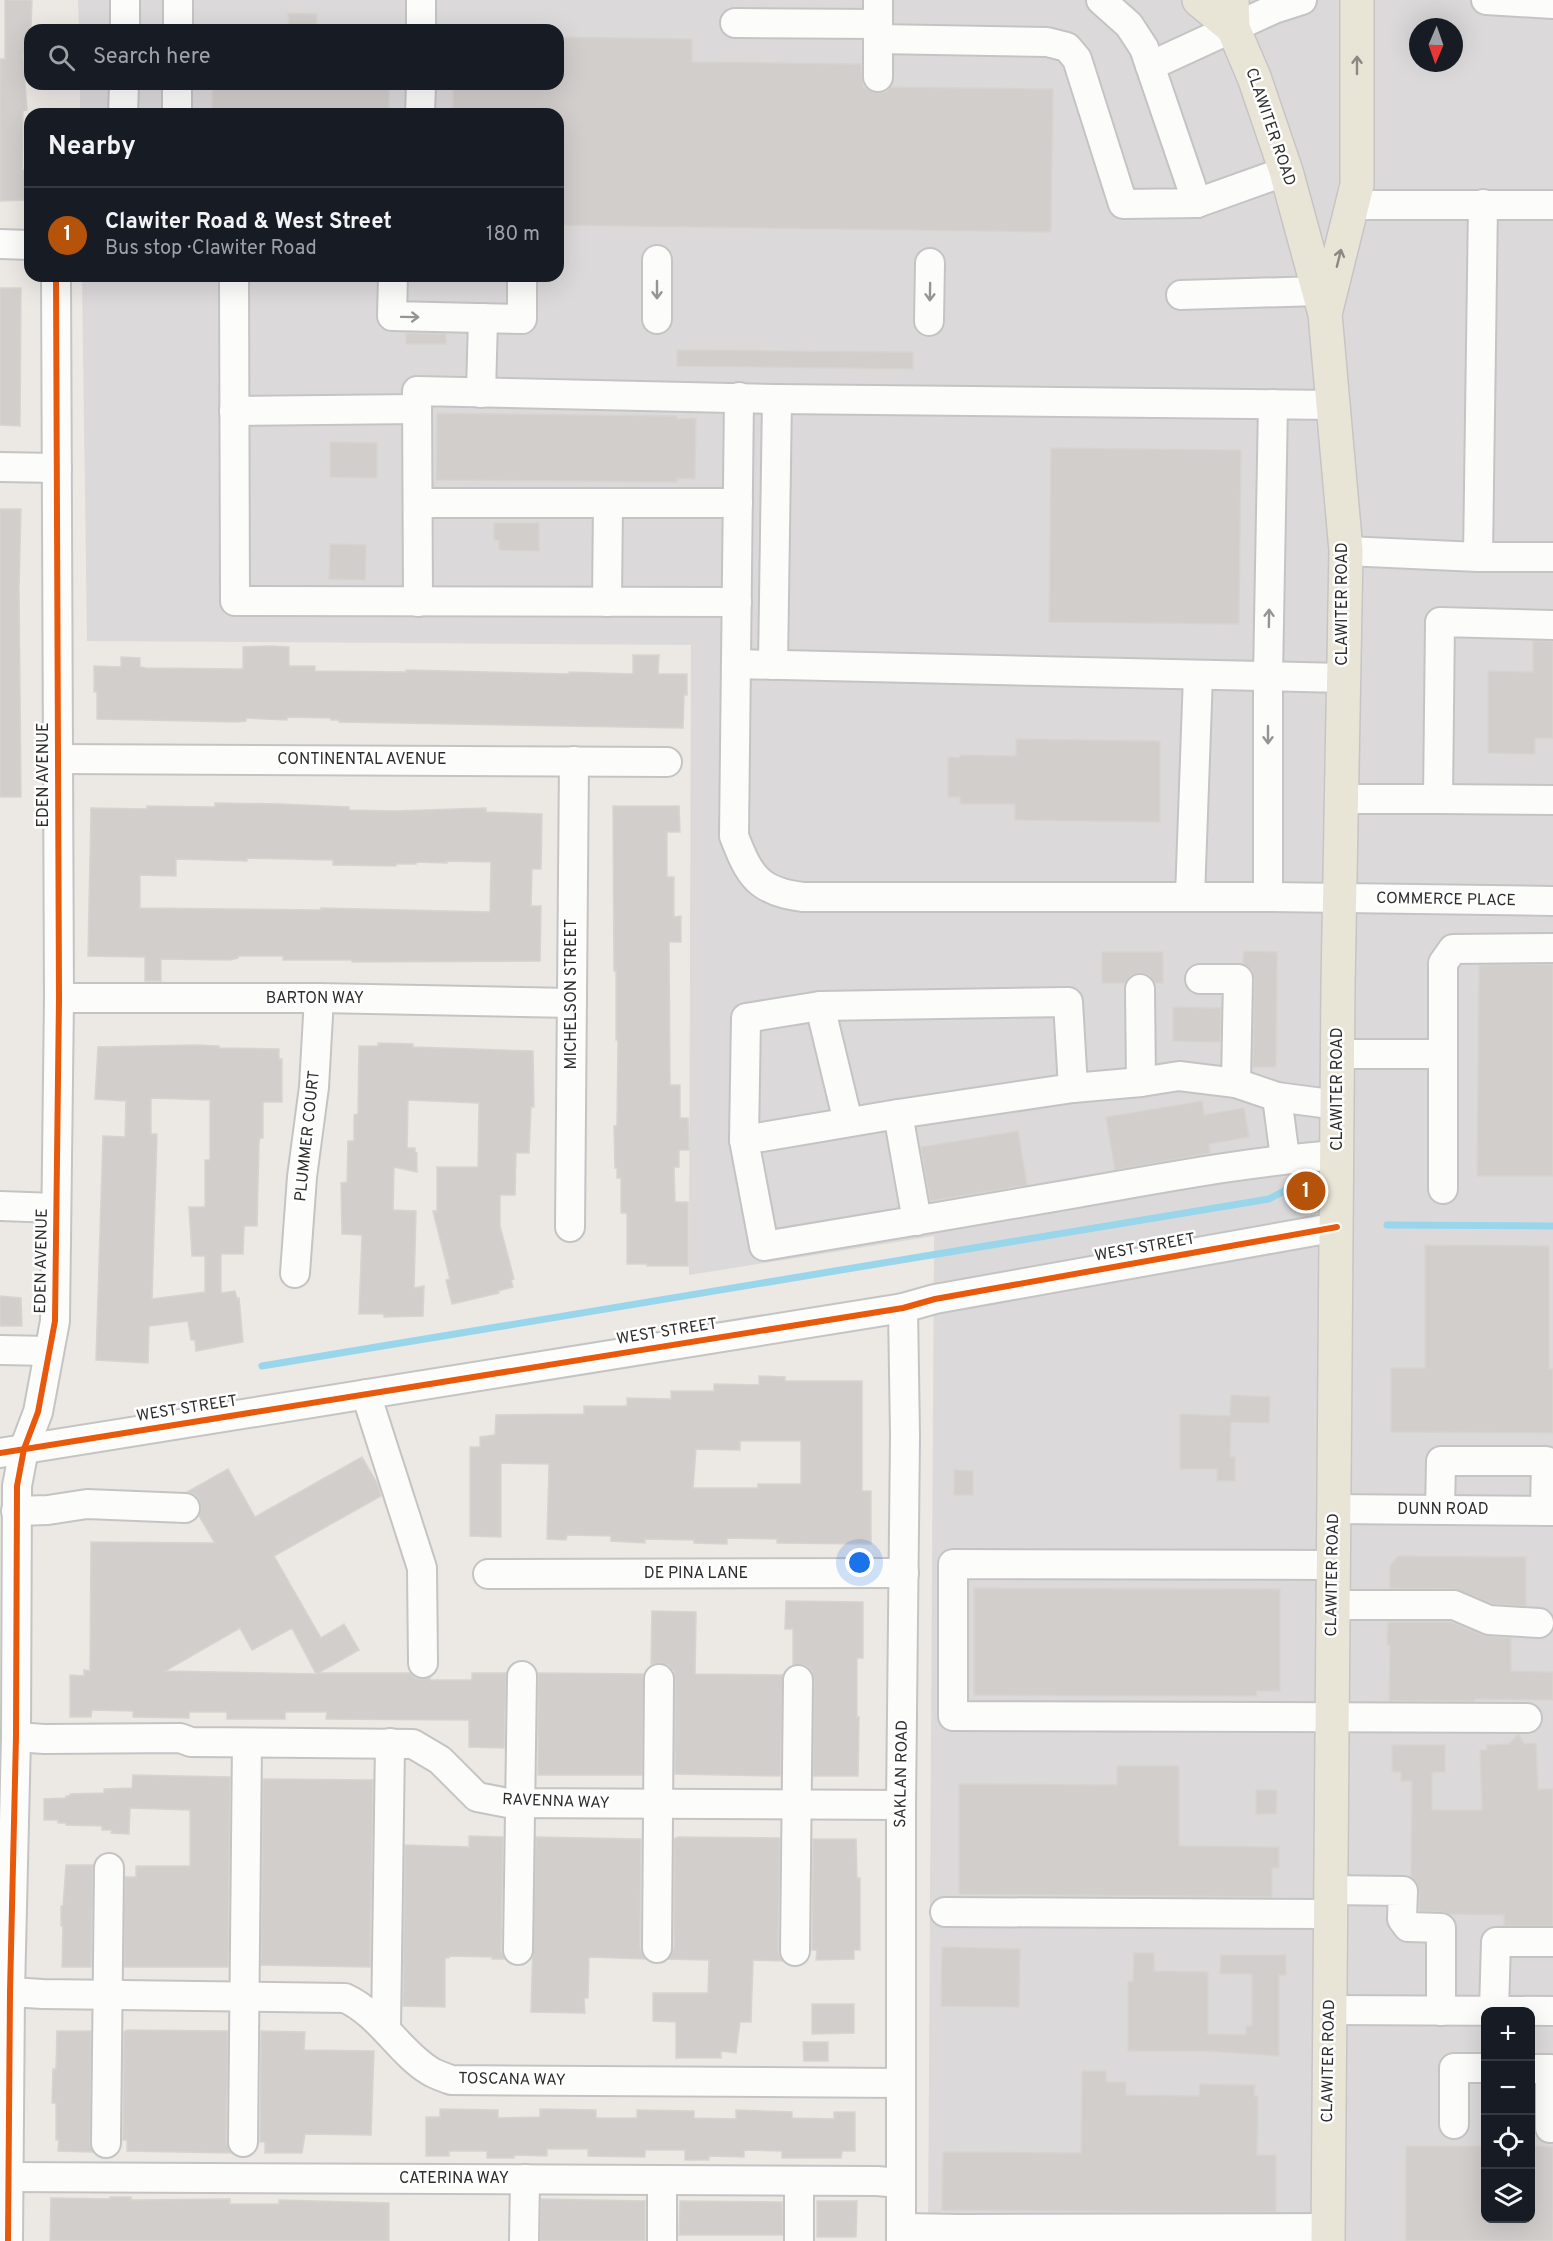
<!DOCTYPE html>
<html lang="en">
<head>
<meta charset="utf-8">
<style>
	:root { --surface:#171b24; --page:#20242c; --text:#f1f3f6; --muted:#9ea1a6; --line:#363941; --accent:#b45309 }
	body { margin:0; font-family:Overpass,sans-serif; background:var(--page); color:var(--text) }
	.controls { position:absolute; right:18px; bottom:18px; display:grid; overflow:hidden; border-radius:12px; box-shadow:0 6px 24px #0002 }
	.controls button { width:54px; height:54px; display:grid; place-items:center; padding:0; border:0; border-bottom:2px solid var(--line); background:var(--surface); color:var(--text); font:30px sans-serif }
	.compass { position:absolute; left:1409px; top:18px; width:54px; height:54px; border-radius:50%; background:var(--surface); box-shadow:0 6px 24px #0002; rotate:182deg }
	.you { position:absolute; left:860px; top:1563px; width:21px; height:21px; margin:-15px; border:4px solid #fff; border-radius:50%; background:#1a73e8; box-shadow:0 0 0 9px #1a73e833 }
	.badge { display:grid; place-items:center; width:39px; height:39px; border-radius:50%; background:var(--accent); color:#fff; font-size:20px; font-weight:700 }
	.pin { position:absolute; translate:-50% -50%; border:3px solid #fff; box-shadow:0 2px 6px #0006 }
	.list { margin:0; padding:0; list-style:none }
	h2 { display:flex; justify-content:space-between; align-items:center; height:78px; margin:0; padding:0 24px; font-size:26px }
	h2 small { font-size:20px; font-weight:400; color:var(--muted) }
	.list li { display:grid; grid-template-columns:39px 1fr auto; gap:18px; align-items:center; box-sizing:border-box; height:96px; padding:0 24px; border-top:2px solid var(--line) }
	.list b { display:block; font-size:22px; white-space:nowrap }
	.list p { margin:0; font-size:20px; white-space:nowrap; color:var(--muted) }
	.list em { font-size:20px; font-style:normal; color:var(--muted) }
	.icon { flex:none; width:33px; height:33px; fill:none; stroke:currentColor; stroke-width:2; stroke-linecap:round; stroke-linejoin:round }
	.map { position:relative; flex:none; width:1553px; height:2241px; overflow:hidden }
	.search { position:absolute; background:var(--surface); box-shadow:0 6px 24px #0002; left:24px; top:24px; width:540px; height:66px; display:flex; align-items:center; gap:15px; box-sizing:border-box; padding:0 21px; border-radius:18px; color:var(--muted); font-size:22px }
	.panel { position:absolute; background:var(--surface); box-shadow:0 6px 24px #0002; left:24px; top:108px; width:540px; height:174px; border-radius:18px }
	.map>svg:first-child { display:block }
	.industrial { fill:#dcd9db; fill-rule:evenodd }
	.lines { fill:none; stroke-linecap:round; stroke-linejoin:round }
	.stream { stroke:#99d6ec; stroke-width:7 }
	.building { fill:#d1cecb; stroke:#d7d4d0; stroke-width:1.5; fill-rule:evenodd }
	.minor-casing { stroke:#c5c4c5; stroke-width:32 }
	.major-casing { stroke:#c6c5c4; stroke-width:36 }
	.minor { stroke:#fcfcfb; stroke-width:28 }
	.major { stroke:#e8e4d6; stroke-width:33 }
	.cycleway-casing { stroke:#fff; stroke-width:10 }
	.cycleway { stroke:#e8590c; stroke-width:6 }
	.oneway { stroke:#8b8982 }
	.oneway2 { stroke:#959594 }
	.labels { text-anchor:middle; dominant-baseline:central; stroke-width:5; stroke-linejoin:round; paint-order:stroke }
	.street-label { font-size:16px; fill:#2e2e2e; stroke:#fff }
</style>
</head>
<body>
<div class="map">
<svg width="1553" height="2241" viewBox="0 0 1553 2241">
	<rect width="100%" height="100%" fill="#ece8e4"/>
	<!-- industrial -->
	<path class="industrial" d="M78,0H1553V2241H928L934,1236L689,1275L691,645L87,641L82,276H558V114H80V84H558V30H79ZM1418,27H1454V63H1418ZM1486,2012H1530V2218H1486Z"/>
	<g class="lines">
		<!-- stream -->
		<g class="stream">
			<polyline points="1387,1225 1553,1226"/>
			<polyline points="262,1366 1269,1199 1286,1190"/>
		</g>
	</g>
	<!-- building -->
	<g class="building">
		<polygon points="5,0 32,0 30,54 23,54 27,110 23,111 22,170 30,170 30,200 0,201 0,59 5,59"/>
		<polygon points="288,13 317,14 316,30 289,30"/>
		<polygon points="558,37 692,39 692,62 861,64 863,87 877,93 886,92 891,87 1053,89 1051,232 558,225 558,114 453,114 453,84 558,84"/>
		<polygon points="213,84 389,84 389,114 212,114"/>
		<polygon points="0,288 21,288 20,426 0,425"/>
		<polygon points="406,333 446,334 446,344 406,344"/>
		<polygon points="677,350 913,352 913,369 677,366"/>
		<polygon points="437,413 677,416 677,419 696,418 695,479 677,478 677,482 436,480"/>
		<polygon points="330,442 377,443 377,478 330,477"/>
		<polygon points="1051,448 1241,450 1239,624 1049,622"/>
		<polygon points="0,509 21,509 19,588 21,797 0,797"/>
		<polygon points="494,523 539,523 539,551 499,550 499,540 494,540"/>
		<polygon points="330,544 366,545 365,580 329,579"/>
		<polygon points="1533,641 1553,641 1553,738 1535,738 1535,754 1488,753 1488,671 1533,672"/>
		<polygon points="269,646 289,647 289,666 315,666 315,671 406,672 406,670 569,674 569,672 633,674 633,655 659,655 658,674 687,674 687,695 684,695 683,728 339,722 339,720 331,720 331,718 287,717 287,720 246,718 246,721 237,722 97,719 97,691 94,692 94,666 121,667 121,657 140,658 140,667 146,668 243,669 243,647"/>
		<polygon points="1016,739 1160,741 1160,822 1015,820 1015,804 960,804 960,797 948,797 948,757 960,758 960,755 1016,756"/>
		<path d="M215,803L280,804L349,807V810L394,811L486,808V812L542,814L541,869H532L531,906H541L540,961L352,962V960H283V956H238V958L230,960L161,959V981H145V957L88,956L91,808L147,809V806L215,807ZM247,858L333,860V865L396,866V864H416V862L447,863V861L491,862L490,912L321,908V910L140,908V875L176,876V859L247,861Z"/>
		<polygon points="613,806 679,806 680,832 667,832 667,877 674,877 674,917 681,916 681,942 669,942 670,1085 680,1085 680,1118 688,1118 689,1150 679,1150 679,1167 674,1167 675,1202 688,1202 688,1266 647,1266 647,1264 627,1264 627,1213 621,1213 621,1178 617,1178 617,1168 615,1168 614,1126 617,1126 618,1040 616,1040 616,971 614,971"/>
		<polygon points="1244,951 1277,952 1276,1067 1253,1067 1254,979 1252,970 1243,964"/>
		<polygon points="1102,952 1163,952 1163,983 1155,983 1149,975 1140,973 1131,975 1125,983 1102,983"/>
		<polygon points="1553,964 1553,1176 1477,1176 1479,965"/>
		<polygon points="1173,1007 1221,1008 1220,1042 1173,1041"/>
		<polygon points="378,1043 413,1044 413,1047 533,1051 534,1107 531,1107 529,1153 516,1153 515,1195 500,1195 500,1226 514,1279 511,1280 513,1287 498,1291 499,1293 452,1304 446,1280 450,1279 433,1211 437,1211 437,1167 478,1167 479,1103 408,1100 407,1148 415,1148 415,1152 417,1153 417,1172 394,1167 393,1210 416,1211 414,1288 424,1286 423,1316 384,1317 384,1314 359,1314 362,1235 342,1234 341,1183 347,1182 348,1141 354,1141 354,1115 358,1114 359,1046 378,1046"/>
		<path d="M196,1045L219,1046V1048L279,1049V1059H282V1102H263V1138H260L259,1143L257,1226H244L243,1254H221V1293L235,1291L237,1299L239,1298L243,1342L196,1351L195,1340H191L188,1321L149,1326L148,1363L96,1360L103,1136L125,1137L126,1101L95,1099L98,1047ZM151,1098L210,1100V1160H205V1207H189L192,1256H205V1292L152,1299L157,1134H151Z"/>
		<polygon points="1202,1101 1204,1115 1244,1108 1249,1137 1209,1144 1210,1153 1115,1170 1106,1117"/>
		<polygon points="1018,1131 1027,1185 930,1201 921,1147"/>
		<polygon points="1425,1245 1549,1246 1549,1369 1553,1369 1553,1433 1391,1432 1391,1368 1425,1368"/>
		<polygon points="0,1296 21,1298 22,1326 0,1326"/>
		<path d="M759,1376L785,1377V1381H862V1491H871V1544L777,1543V1539L727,1538V1544L694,1543V1540L645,1539V1543L611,1541V1536L567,1535L566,1540L547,1539L549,1464L501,1463V1537L470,1536V1447H480V1437L495,1435L496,1415L584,1414V1406H627V1398L671,1399V1391H714V1384L759,1385ZM740,1441H801V1484H758V1488H693L696,1449L740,1450Z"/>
		<polygon points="1231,1395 1270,1397 1269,1423 1231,1422 1230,1457 1235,1457 1235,1481 1217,1481 1217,1469 1180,1469 1180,1414 1230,1416"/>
		<path d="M362,1457L377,1483L381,1496L274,1556L321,1638L344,1624L359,1650L318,1673H410L415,1678L423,1679L430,1678V1680H472V1673H506L504,1748L469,1747V1720L326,1719L327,1712H285V1719H227V1712H189V1718L133,1717V1711L92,1710L91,1717H70V1675L84,1676V1670L90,1671L91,1542L215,1543L199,1516L201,1508L199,1500L194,1494L187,1492L228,1469L255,1517ZM240,1628L252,1650L292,1628L316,1674L165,1671Z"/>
		<polygon points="954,1470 973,1471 973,1495 954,1495"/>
		<polygon points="1398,1556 1526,1557 1526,1606 1493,1604 1454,1589 1390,1588 1390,1566"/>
		<polygon points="974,1588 1280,1589 1280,1691 1256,1691 1257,1696 974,1695"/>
		<polygon points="786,1601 863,1602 863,1658 857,1658 857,1717 859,1717 858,1776 813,1776 814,1680 812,1671 807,1666 799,1664 793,1665 793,1629 785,1629"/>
		<polygon points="652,1611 696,1612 695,1674 783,1675 780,1776 675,1774 675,1679 674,1671 668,1665 660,1663 651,1664"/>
		<polygon points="1388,1622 1451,1622 1483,1635 1511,1638 1511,1671 1553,1672 1553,1700 1475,1699 1475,1701 1389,1701 1390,1645 1387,1645"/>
		<polygon points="538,1673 644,1674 642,1775 538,1775"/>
		<polygon points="1518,1734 1524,1744 1536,1743 1538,1789 1553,1789 1553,1926 1504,1926 1504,1915 1449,1914 1442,1912 1419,1911 1419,1891 1417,1883 1411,1877 1412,1781 1401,1781 1401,1772 1392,1772 1392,1745 1445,1745 1445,1772 1432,1772 1432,1810 1482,1810 1480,1750 1487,1750 1487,1745 1509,1744"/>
		<polygon points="1117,1766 1179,1766 1179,1846 1279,1847 1279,1868 1272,1868 1272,1897 959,1894 959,1784 1117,1785"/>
		<polygon points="133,1775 230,1777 228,1967 124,1967 125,1877 136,1877 136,1866 190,1866 190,1810 130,1808 129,1834 111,1833 112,1830 102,1830 102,1826 66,1825 66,1823 58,1823 58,1820 44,1820 44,1799 66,1798 66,1796 70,1796 70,1794 104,1793 104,1789 132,1788"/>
		<polygon points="263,1779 373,1780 370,1967 261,1965"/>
		<polygon points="1256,1790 1277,1790 1276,1814 1256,1814"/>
		<polygon points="469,1836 503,1837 501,1950 504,1959 492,1959 493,1957 449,1956 449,1958 445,1958 445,2007 403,2006 405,1845 469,1847"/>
		<polygon points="536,1837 641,1839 640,1948 645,1959 589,1957 588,1998 584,1998 585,2013 531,2012"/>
		<polygon points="678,1837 780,1838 778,1951 782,1961 753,1960 751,2022 740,2022 736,2053 721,2051 721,2058 676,2058 676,2022 653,2021 653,1993 708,1993 709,1960 668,1959 674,1948 674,1839"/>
		<polygon points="813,1839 856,1839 857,1878 860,1878 860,1950 854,1950 854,1959 816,1960 817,1950 812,1950"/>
		<polygon points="66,1865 93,1865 91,1967 62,1967 63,1926 61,1926 61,1906 63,1906"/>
		<polygon points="942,1947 1020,1949 1019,2007 941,2006"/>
		<polygon points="1134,1953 1154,1953 1154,1971 1208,1972 1208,2034 1246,2035 1246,2026 1252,2026 1252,1974 1220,1974 1221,1955 1286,1955 1286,1975 1279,1975 1279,2056 1206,2051 1128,2051 1128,1982 1133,1981"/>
		<polygon points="812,2004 854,2004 854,2033 812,2034"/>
		<polygon points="127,2030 228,2031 226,2142 231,2153 127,2151 127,2140 123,2140 124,2032"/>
		<polygon points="57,2031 91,2031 90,2143 92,2152 58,2151 59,2140 56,2140 56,2103 52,2103 53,2069 56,2069"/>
		<polygon points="261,2031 305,2032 304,2050 374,2051 371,2135 305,2134 302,2153 265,2153 265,2142 260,2142"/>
		<polygon points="803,2042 828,2042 828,2061 804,2061"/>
		<polygon points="1082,2071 1106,2071 1106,2082 1126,2082 1126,2095 1199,2096 1200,2084 1255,2085 1254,2096 1258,2096 1257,2155 1276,2155 1276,2212 942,2210 943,2152 1081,2153"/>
		<polygon points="440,2109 498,2110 498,2118 540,2117 540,2109 596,2110 596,2118 637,2118 637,2110 694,2111 694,2118 736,2119 736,2110 792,2112 792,2118 834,2119 834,2112 855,2112 855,2151 842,2151 841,2158 782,2158 782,2151 744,2150 744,2157 709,2156 709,2160 685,2160 685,2150 645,2150 645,2157 588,2156 588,2149 547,2149 547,2156 514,2155 514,2158 487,2158 487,2151 449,2151 449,2156 426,2156 426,2117 440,2117"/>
		<polygon points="1406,2146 1485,2146 1485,2218 1530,2218 1530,2146 1553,2147 1553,2241 1406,2241"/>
		<polygon points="110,2197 131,2197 131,2200 230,2199 230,2204 279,2204 279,2200 389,2203 389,2241 50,2241 51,2198 110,2199"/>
		<polygon points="541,2199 645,2201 645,2241 540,2241"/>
		<polygon points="680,2201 782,2202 783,2235 679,2235"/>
		<polygon points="817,2201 857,2201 856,2237 817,2237"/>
	</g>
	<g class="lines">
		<defs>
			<g id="minor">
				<polyline points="878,0 878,77"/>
				<polyline points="1486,0 1553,4"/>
				<polyline points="735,23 878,24"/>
				<polyline points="125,30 125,0"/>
				<polyline points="178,30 178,0"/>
				<polyline points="421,30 421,0"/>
				<polyline points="878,39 1047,42 1067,47 1077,59 1123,204 1197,203 1144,48 1129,25 1101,0"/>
				<polyline points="1150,66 1274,9 1302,0"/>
				<polyline points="123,114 124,84"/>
				<polyline points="177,114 177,84"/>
				<polyline points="420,114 421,84"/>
				<polyline points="1197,203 1286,171"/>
				<polyline points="1352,205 1553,205"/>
				<polyline points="0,244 30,245"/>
				<polyline points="234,276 235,601 737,602"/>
				<polyline points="393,276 392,316 522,319 522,276"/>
				<polyline points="1181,295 1319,291"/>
				<polyline points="657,319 657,260"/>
				<polyline points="929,321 930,263"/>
				<polyline points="481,393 483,318"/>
				<path d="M739,397L734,836C749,875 758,892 803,897H1268L1553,901"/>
				<polyline points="234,411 417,409"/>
				<polyline points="0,467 57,468"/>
				<polyline points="418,503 738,503"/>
				<polyline points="1346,551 1478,557 1483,204"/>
				<polyline points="1478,557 1553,557"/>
				<polyline points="418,602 417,391 777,399 1333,405"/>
				<polyline points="607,602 608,503"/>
				<polyline points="736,664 1343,678"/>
				<polyline points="773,665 777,399"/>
				<polyline points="57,759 667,762"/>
				<polyline points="1341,799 1438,799 1440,622 1553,625"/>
				<polyline points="1438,799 1553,800"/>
				<polyline points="1190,897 1198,675"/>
				<polyline points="1268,897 1268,676 1273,404"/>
				<polyline points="1200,979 1238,979 1236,1083"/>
				<polyline points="1140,989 1141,1082"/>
				<polyline points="59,998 319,998 572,1003"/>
				<polyline points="1338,1054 1443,1054"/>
				<polyline points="1277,1097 1285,1158"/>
				<polyline points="898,1114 1073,1088 1141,1082 1179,1076 1236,1083 1277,1097 1338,1105"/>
				<polyline points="848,1122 820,1006 1068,1002 1073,1088"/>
				<polyline points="744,1140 746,1018 820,1006"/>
				<polyline points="1443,1189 1443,963 1453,949 1553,948"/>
				<polyline points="0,1206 56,1208"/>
				<path d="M917,1221L898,1114L744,1140L764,1246C868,1229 973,1211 1077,1193C1163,1178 1250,1161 1337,1155"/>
				<polyline points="570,1227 574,761"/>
				<polyline points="295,1273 302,1177 314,1087 319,998"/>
				<polyline points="0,1350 49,1351"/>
				<polyline points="366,1394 422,1568 423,1663"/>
				<polyline points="0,1453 903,1308 935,1299 1337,1227"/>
				<polyline points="1333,1509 1553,1511"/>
				<polyline points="1440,1510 1441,1461 1546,1461 1545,1511"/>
				<polyline points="16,1511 48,1510 87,1504 185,1508"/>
				<polyline points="1333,1565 953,1564 953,1716 1527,1718"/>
				<polyline points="488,1574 904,1573"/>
				<polyline points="1333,1605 1454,1605 1489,1620 1539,1623"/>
				<polyline points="16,1737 44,1739 180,1738 191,1742 413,1744 440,1760 477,1797 508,1803 901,1805"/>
				<polyline points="1330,1890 1403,1891 1402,1919 1408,1927 1441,1928 1441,2011"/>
				<polyline points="945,1912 1330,1914"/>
				<polyline points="657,1948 659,1679"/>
				<polyline points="518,1950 522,1676"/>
				<polyline points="795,1951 798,1680"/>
				<path d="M10,1992L43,1994L345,1998C380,2014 400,2053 430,2071C436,2075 444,2077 451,2080L901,2083"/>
				<polyline points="1329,2010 1553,2011"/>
				<polyline points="1494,2011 1496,1942 1553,1942"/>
				<polyline points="386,2029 390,1743"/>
				<polyline points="1530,2069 1550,2069 1550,2128"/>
				<polyline points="1454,2124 1454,2068 1486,2068"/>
				<polyline points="243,2142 247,1743"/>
				<polyline points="106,2143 109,1868"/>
				<polyline points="8,2177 877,2181 900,2183"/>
				<polyline points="662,2180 662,2241"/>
				<polyline points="901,2228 960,2229"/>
				<polyline points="8,2241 10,1992 16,1737 17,1486 24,1449 38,1412 55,1321 59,998 56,276"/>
				<polyline points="524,2241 525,2179"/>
				<polyline points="799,2241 799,2181"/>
				<polyline points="901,2241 901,1805 905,1436 903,1308"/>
				<polyline points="960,2241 960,2229 1328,2228"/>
			</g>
			<g id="major">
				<polyline points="1199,0 1233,28"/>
				<polyline points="1232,0 1233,28 1254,77 1286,171 1325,314 1346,551 1338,985 1328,2241"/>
				<polyline points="1326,310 1357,185 1357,0"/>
			</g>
		</defs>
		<!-- minor casing -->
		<use href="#minor" class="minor-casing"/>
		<!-- major casing -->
		<use href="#major" class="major-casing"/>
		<!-- minor -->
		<use href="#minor" class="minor"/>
		<!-- major -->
		<use href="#major" class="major"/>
		<defs>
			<g id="cycleway">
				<polyline points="0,1453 903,1308 935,1299 1337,1227"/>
				<polyline points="8,2241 10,1992 16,1737 17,1486 24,1449 38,1412 55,1321 59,998 56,276"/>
			</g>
		</defs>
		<!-- cycleway casing -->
		<use href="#cycleway" class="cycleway-casing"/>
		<!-- cycleway -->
		<use href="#cycleway" class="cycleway"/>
	</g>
	<!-- one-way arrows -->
	<defs><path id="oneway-shaft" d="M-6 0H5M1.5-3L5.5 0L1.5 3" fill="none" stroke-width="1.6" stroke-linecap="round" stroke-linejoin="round" transform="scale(1.5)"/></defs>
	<g class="oneway">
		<use href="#oneway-shaft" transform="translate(1357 65) rotate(-90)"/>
		<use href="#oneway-shaft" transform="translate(1339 258) rotate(-76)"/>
	</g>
	<g class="oneway2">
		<use href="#oneway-shaft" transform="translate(657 290) rotate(90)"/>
		<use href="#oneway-shaft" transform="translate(930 292) rotate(91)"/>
		<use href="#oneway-shaft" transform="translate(410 317) rotate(1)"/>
		<use href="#oneway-shaft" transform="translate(1269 618) rotate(-89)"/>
		<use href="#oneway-shaft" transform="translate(1268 735) rotate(90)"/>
	</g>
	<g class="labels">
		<!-- street labels -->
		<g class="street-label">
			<text transform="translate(1270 127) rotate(71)">CLAWITER ROAD</text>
			<text transform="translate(1343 604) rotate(-90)">CLAWITER ROAD</text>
			<text x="362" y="760">CONTINENTAL AVENUE</text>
			<text transform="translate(44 775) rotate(-90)">EDEN AVENUE</text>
			<text transform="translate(1446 900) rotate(1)">COMMERCE PLACE</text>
			<text transform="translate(572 994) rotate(-90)">MICHELSON STREET</text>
			<text x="315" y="999">BARTON WAY</text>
			<text transform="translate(1338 1089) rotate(-90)">CLAWITER ROAD</text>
			<text transform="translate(308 1136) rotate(-84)">PLUMMER COURT</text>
			<text transform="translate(1145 1248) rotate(-10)">WEST STREET</text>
			<text transform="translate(42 1261) rotate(-89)">EDEN AVENUE</text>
			<text transform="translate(667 1332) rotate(-9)">WEST STREET</text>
			<text transform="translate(187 1409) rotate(-9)">WEST STREET</text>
			<text x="1443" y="1510">DUNN ROAD</text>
			<text x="696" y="1574">DE PINA LANE</text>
			<text transform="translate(1333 1575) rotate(-89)">CLAWITER ROAD</text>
			<text transform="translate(902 1774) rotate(-89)">SAKLAN ROAD</text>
			<text transform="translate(556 1802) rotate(2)">RAVENNA WAY</text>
			<text transform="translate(1329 2061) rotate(-89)">CLAWITER ROAD</text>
			<text transform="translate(512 2080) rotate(1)">TOSCANA WAY</text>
			<text x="454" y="2179">CATERINA WAY</text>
		</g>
	</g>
</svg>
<div class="controls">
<button>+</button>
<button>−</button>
<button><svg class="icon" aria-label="locate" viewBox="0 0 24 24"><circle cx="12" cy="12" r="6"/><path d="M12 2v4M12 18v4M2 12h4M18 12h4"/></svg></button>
<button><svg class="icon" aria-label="layers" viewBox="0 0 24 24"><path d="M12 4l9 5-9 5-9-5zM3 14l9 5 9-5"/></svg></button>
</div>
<svg class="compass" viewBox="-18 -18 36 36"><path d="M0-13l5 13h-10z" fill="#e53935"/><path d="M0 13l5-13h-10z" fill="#9ea1a6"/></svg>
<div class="you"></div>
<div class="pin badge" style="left:1306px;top:1191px">1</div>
<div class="search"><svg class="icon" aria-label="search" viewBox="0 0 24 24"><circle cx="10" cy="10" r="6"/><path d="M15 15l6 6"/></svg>Search here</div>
<section class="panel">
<h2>Nearby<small></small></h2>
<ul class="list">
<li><span class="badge">1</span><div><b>Clawiter Road &amp; West Street</b><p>Bus stop · Clawiter Road</p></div><em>180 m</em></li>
</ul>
</section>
</div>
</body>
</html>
